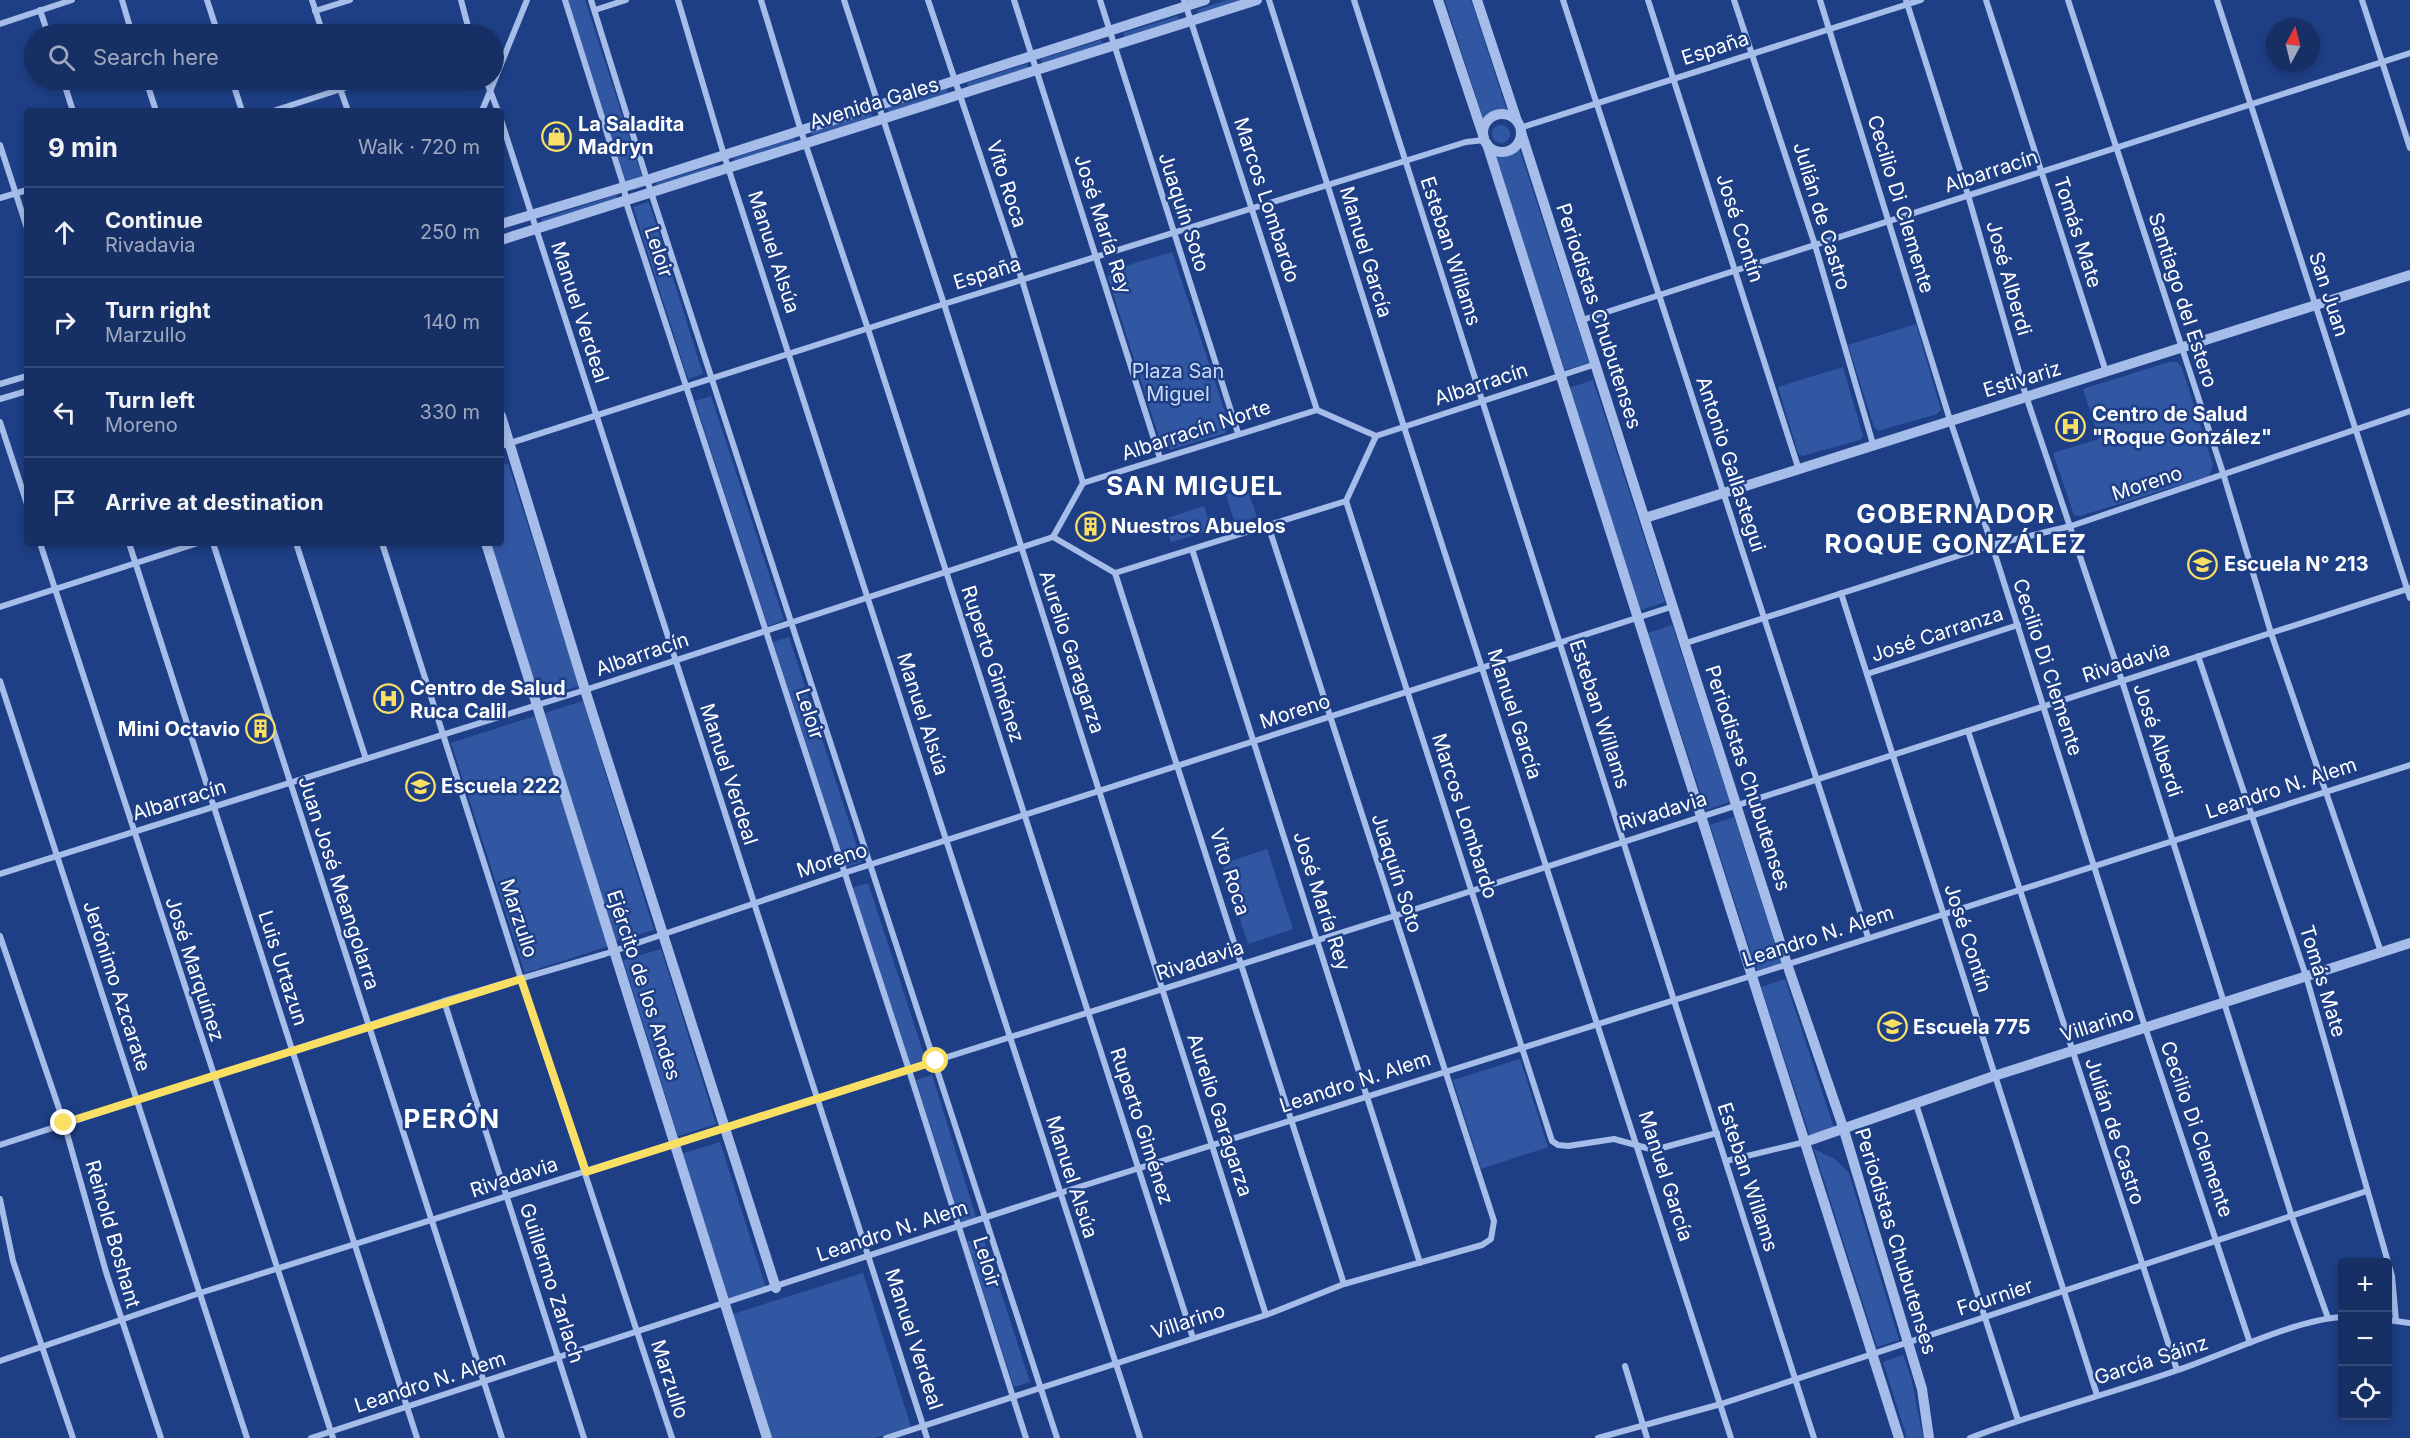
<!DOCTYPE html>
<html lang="en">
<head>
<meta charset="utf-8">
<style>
	:root { --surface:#162f64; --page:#1f376a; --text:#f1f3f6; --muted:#9ea9bf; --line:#354a78 }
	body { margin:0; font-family:Inter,sans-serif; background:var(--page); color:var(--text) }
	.controls { position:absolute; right:18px; bottom:18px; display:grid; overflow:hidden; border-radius:6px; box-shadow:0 3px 9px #0003 }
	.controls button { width:54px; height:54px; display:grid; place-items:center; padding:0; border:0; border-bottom:2px solid var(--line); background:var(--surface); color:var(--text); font:30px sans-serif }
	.compass { position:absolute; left:2266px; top:18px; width:54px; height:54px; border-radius:50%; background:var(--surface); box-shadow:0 3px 9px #0003; rotate:7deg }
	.stop { position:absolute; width:18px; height:18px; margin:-14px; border:4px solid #f9e065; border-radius:50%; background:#fff }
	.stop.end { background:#f9e065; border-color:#fff; box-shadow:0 2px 6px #0008 }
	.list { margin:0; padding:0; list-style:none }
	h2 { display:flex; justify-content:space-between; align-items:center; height:78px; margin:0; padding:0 24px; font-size:26px }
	h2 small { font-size:20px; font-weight:400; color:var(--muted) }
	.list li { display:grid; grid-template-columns:39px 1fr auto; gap:18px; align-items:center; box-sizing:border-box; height:90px; padding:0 24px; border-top:2px solid var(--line) }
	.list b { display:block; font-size:22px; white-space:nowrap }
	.list p { margin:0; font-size:20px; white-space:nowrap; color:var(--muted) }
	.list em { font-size:20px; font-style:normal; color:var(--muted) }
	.icon { flex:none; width:33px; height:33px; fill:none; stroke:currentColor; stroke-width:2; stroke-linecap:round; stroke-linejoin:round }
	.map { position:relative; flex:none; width:2410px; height:1438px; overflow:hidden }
	.search { position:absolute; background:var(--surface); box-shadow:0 3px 9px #0003; left:24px; top:24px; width:480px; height:66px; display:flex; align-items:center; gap:15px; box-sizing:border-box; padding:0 21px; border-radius:33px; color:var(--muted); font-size:22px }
	.panel { position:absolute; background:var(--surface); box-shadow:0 3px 9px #0003; left:24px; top:108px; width:480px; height:438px; border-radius:6px }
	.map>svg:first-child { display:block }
	.green { fill:#3157a3 }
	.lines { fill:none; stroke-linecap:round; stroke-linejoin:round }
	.minor { stroke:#a6bdea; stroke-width:6 }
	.tertiary { stroke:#a6bdea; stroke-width:10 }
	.route { stroke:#f9e065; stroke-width:8 }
	.labels { text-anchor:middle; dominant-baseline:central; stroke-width:5; stroke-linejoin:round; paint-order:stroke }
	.street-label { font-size:20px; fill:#fff; stroke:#1e3f85 }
	.poi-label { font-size:20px; font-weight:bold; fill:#fff; stroke:#1e3f85; text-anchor:start }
	.park-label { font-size:20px; fill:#cadaf8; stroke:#1e3f85 }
	.district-label { font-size:26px; font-weight:bold; letter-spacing:1.5px; fill:#fff; stroke:#1e3f85 }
</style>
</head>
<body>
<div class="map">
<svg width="2410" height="1438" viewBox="0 0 2410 1438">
	<rect width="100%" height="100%" fill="#1e3f85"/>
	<!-- green -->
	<g class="green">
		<polygon points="568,0 585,0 642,177 626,182"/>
		<polygon points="1227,0 1241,0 1198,14 1197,10"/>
		<polygon points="1445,0 1471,0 1507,111 1494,111 1483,119"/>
		<polygon points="1178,16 1179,19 1124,37 1123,33"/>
		<polygon points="1101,40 1102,44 1042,63 1041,59"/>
		<polygon points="1027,64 1028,68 968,87 967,83"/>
		<polygon points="947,89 948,93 888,112 887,108"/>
		<polygon points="871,113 873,117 813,136 811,132"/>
		<circle cx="1501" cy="134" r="9"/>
		<polygon points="794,138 795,142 735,162 734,158"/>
		<polygon points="1519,148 1589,363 1565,370 1495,156 1509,156"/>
		<polygon points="716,164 717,168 657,187 656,183"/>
		<polygon points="616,195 617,199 542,223 541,219"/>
		<polygon points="649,202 703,374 688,379 633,207"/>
		<polygon points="1172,252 1229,424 1225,433 1173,449 1165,449 1161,443 1108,278 1112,270"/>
		<polygon points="1916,324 1941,410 1937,414 1878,431 1874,427 1848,345"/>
		<polygon points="2169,362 2177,362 2182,368 2213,465 2209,476 2080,516 2074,515 2053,453 2099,439 2083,389"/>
		<polygon points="1843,367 1863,436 1860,440 1802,456 1798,453 1778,387"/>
		<polygon points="1593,380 1665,602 1641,610 1569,388"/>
		<polygon points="711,396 784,620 768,626 695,401"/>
		<polygon points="508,463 579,686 540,698 491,543 501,543 501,466"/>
		<polygon points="1247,488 1257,517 1235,524 1226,495"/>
		<polygon points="1204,506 1212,530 1171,542 1164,519"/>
		<polygon points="1672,625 1730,802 1706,810 1648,633"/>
		<polygon points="789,637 862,862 846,867 773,642"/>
		<polygon points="583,701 654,930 616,941 545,713"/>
		<polygon points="535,716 609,946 525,973 451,743"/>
		<polygon points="1734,817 1782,966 1758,974 1710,825"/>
		<polygon points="1267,849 1293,929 1248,944 1222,864"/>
		<polygon points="868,883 926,1061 910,1066 852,888"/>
		<polygon points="661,949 716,1124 678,1136 623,960"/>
		<polygon points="1785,979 1834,1128 1810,1136 1761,987"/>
		<polygon points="1520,1059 1548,1147 1481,1169 1453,1080"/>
		<polygon points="932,1075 976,1217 961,1222 916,1080"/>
		<polygon points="720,1142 766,1288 728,1300 681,1154"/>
		<polygon points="1814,1149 1835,1159 1849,1173 1899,1340 1877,1347"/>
		<polygon points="983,1237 1030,1382 1014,1387 967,1242"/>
		<polygon points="863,1273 911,1427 875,1438 772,1438 733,1314"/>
		<polygon points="1903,1355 1911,1377 1923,1438 1907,1438 1883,1362"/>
	</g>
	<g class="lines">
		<!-- minor -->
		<g class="minor">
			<polyline points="122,0 132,34"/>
			<polyline points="207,0 218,34"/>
			<polyline points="312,0 323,34"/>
			<polyline points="461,0 470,34"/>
			<polyline points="565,0 624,187 626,202 909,1070 1026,1438"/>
			<polyline points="591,0 647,180 1057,1438"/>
			<polyline points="678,0 724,155 1140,1438"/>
			<polyline points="761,0 801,131 868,329 1193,1338"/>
			<polyline points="844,0 944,304 1266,1315"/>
			<polyline points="928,0 1022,280 1083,483"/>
			<polyline points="1014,0 1160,458"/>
			<polyline points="1100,0 1238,433"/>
			<polyline points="1184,0 1317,410"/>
			<polyline points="1269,0 1404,427 1731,1438"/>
			<polyline points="1354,0 1814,1438"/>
			<polyline points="1563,0 1868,937"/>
			<polyline points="1648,0 1798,467"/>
			<polyline points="1734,0 1815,245 1873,444"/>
			<polyline points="1820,0 1950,420 1992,545 2145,1027 2250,1343"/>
			<polyline points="1906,0 1968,195 2026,396 2122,681 2292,1217 2328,1318"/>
			<polyline points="1986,0 2106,372"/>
			<polyline points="2068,0 2223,473 2271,633 2381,952"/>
			<polyline points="2217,0 2410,598"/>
			<polyline points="2362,0 2410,148"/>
			<polyline points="40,10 48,34"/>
			<polyline points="595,10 626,0"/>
			<polyline points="315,11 350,0"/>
			<polyline points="0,24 72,0"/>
			<polyline points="63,80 73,111"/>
			<polyline points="146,80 156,111"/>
			<polyline points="232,80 242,111"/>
			<polyline points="337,80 348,111"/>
			<polyline points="486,80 498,111"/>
			<polyline points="273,111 369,80"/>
			<polyline points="482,111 527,0"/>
			<polyline points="501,120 927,1438"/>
			<polyline points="1520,128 1921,0"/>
			<polyline points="0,145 27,228"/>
			<polyline points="0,198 27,190"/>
			<polyline points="1582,320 2410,53"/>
			<polyline points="0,384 27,376"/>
			<polyline points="0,399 27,391"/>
			<polyline points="0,422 27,504"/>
			<polyline points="1376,436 1596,364"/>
			<polyline points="501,446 944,304 1466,142 1485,140"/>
			<polyline points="1346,501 1552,1141 1558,1145 1568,1146 1614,1139 1654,1150 1717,1133"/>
			<polyline points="1053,537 1115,573 1346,501 1376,436"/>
			<polyline points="1053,537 1083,483 1317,410 1376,436"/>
			<polyline points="40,543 333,1438"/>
			<polyline points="129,543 417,1438"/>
			<polyline points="213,543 502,1438"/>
			<polyline points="296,543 366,759"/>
			<polyline points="382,543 521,979 672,1438"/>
			<polyline points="1192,549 1420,1263"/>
			<polyline points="1115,573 1344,1284"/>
			<polyline points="1841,593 2097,1395"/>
			<polyline points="0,607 198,543"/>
			<polyline points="1686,643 1992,545 2071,526 2410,411"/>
			<polyline points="2198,656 2306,976 2392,1276 2396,1321"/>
			<polyline points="1867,674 2018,625"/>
			<polyline points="0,681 247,1438"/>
			<polyline points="1968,731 2177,1370"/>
			<polyline points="0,874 585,690 1053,537"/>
			<polyline points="0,936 64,1123 106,1272 161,1438"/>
			<polyline points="444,1001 584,1438"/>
			<polyline points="1916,1104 2018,1420"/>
			<polyline points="0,1145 444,1001 605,954 844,873 1674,606"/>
			<polyline points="1726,1161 1805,1142"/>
			<polyline points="0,1199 13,1261 73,1438"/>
			<polyline points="2388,1320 2410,1323"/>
			<polyline points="0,1361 200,1293 1394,916 2410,588"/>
			<polyline points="1625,1366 1647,1438"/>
			<polyline points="311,1438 1060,1193 1751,976 2410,765"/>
			<polyline points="886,1438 1266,1315 1344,1284 1482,1245 1491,1239 1494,1221 1268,525"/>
			<polyline points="1598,1438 1721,1404 2367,1191"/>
			<path d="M1970,1438C2039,1412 2109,1394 2178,1370C2226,1354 2294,1320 2342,1317"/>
		</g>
		<!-- tertiary -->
		<g class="tertiary">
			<polyline points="1438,0 1484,138"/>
			<polyline points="1477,0 1517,121"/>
			<circle cx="1502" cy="133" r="19"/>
			<polyline points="1521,132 1787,964 1843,1127 1922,1389 1929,1438"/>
			<polyline points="1487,144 1899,1438"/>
			<polyline points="501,224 647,180 1205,0"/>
			<polyline points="501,240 1257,0"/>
			<polyline points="501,416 585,690 776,1288"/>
			<polyline points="1645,518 2410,275"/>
			<polyline points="486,543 767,1438"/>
			<polyline points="1805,1142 1994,1076 2410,943"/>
		</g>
	</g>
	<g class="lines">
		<!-- route -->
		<polyline class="route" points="64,1123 521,979 586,1172 936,1061"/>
	</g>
	<!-- icons -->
	<defs>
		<symbol id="shop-ring" viewBox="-11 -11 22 22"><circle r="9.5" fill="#1e3f85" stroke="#f9e065" stroke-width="1.5"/><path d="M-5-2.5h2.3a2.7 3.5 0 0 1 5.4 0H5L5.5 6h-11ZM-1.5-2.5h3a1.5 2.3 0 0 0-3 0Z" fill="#f9e065"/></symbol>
		<symbol id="hospital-ring" viewBox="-11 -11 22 22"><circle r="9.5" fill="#1e3f85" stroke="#f9e065" stroke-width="1.5"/><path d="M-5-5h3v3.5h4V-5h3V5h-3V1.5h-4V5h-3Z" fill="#f9e065"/></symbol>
		<symbol id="building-ring" viewBox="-11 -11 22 22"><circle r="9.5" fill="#1e3f85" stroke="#f9e065" stroke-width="1.5"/><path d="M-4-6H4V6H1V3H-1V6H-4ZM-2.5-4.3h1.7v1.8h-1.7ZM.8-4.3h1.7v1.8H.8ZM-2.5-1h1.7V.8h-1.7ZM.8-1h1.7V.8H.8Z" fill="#f9e065"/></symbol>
		<symbol id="school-ring" viewBox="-11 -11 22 22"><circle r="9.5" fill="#1e3f85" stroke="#f9e065" stroke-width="1.5"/><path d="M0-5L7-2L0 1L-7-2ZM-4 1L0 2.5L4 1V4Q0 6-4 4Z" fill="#f9e065"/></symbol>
	</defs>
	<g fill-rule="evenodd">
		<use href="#shop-ring" x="540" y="120" width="33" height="33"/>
		<use href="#hospital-ring" x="2054" y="410" width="33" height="33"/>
		<use href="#building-ring" x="1074" y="510" width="33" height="33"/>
		<use href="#school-ring" x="2186" y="548" width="33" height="33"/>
		<use href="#hospital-ring" x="372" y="682" width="33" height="33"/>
		<use href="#building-ring" x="244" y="712" width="33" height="33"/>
		<use href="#school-ring" x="404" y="770" width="33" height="33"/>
		<use href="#school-ring" x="1876" y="1010" width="33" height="33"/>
	</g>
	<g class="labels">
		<!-- street labels -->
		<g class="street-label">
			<text transform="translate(1715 48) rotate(-18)">España</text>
			<text transform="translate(874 103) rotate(-17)">Avenida Gales</text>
			<text transform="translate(1991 171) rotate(-18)">Albarracín</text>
			<text transform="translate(1007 184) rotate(72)">Vito Roca</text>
			<text transform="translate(1267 200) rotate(72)">Marcos Lombardo</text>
			<text transform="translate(1901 204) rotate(73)">Cecilio Di Clemente</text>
			<text transform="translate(1184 212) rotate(72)">Juaquín Soto</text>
			<text transform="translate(1822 216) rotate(73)">Julián de Castro</text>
			<text transform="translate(1103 224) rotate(72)">José María Rey</text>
			<text transform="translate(1740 228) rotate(72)">José Contín</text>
			<text transform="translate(2078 232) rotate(72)">Tomás Mate</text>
			<text transform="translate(1451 251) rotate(72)">Esteban Willams</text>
			<text transform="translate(659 252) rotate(72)">Leloir</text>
			<text transform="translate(774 252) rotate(72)">Manuel Alsúa</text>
			<text transform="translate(1366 252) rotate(73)">Manuel García</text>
			<text transform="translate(987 273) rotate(-17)">España</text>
			<text transform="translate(2009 278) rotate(74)">José Alberdi</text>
			<text transform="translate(2329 294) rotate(72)">San Juan</text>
			<text transform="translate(2183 300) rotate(72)">Santiago del Estero</text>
			<text transform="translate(580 312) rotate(72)">Manuel Verdeal</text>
			<text transform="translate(1599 316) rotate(72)">Periodistas Chubutenses</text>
			<text transform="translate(2022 379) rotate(-17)">Estivariz</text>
			<text transform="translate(1481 384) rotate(-18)">Albarracín</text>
			<text transform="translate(1196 430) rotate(-18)">Albarracín Norte</text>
			<text transform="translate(1731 464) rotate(72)">Antonio Gallastegui</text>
			<text transform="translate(2147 483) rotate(-18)">Moreno</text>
			<text transform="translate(1937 634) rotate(-18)">José Carranza</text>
			<text transform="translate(1072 652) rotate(72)">Aurelio Garagarza</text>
			<text transform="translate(642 654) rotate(-19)">Albarracín</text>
			<text transform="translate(2126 662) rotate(-18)">Rivadavia</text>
			<text transform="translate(993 664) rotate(72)">Ruperto Giménez</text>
			<text transform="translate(2048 667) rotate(72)">Cecilio Di Clemente</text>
			<text transform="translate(1295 711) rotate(-18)">Moreno</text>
			<text transform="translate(810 714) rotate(72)">Leloir</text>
			<text transform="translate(923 714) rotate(72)">Manuel Alsúa</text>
			<text transform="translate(1515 714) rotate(72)">Manuel García</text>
			<text transform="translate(1600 714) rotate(72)">Esteban Willams</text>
			<text transform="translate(2158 740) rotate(72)">José Alberdi</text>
			<text transform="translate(729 774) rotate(72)">Manuel Verdeal</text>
			<text transform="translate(1748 778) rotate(72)">Periodistas Chubutenses</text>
			<text transform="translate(2281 788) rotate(-18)">Leandro N. Alem</text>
			<text transform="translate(179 800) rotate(-17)">Albarracín</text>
			<text transform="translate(1663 811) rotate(-17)">Rivadavia</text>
			<text transform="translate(1465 816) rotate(72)">Marcos Lombardo</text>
			<text transform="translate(832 860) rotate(-18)">Moreno</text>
			<text transform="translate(1230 872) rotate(72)">Vito Roca</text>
			<text transform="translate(1397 873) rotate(72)">Juaquín Soto</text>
			<text transform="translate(339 883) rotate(72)">Juan José Meangolarra</text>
			<text transform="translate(1322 901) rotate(72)">José María Rey</text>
			<text transform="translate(519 918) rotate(72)">Marzullo</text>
			<text transform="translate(1818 936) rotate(-18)">Leandro N. Alem</text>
			<text transform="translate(1968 938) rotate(72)">José Contín</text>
			<text transform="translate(1200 960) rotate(-18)">Rivadavia</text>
			<text transform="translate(283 968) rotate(72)">Luis Urtazun</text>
			<text transform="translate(195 969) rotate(72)">José Marquínez</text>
			<text transform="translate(2323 981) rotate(73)">Tomás Mate</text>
			<text transform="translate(644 985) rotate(72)">Ejército de los Andes</text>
			<text transform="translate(117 986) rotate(72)">Jerónimo Azcarate</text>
			<text transform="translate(2097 1024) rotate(-18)">Villarino</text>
			<text transform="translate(1355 1082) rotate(-18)">Leandro N. Alem</text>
			<text transform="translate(1220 1115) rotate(72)">Aurelio Garagarza</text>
			<text transform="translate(1142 1126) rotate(72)">Ruperto Giménez</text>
			<text transform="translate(2197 1129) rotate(71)">Cecilio Di Clemente</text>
			<text transform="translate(2115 1131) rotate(72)">Julián de Castro</text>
			<text transform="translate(1666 1176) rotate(72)">Manuel García</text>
			<text transform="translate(514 1177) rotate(-18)">Rivadavia</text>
			<text transform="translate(1072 1177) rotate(72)">Manuel Alsúa</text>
			<text transform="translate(1748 1177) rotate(72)">Esteban Willams</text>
			<text transform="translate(892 1231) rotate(-18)">Leandro N. Alem</text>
			<text transform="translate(113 1234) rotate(74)">Reinold Boshant</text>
			<text transform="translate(1896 1241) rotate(73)">Periodistas Chubutenses</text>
			<text transform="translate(987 1262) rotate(73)">Leloir</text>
			<text transform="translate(552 1283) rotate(72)">Guillermo Zarlach</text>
			<text transform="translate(1995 1297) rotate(-18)">Fournier</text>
			<text transform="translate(1188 1321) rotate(-18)">Villarino</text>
			<text transform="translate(914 1339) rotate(72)">Manuel Verdeal</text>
			<text transform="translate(2151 1360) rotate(-18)">García Sáinz</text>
			<text transform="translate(670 1379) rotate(72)">Marzullo</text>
			<text transform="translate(430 1382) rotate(-18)">Leandro N. Alem</text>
		</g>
		<!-- poi labels -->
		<g class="poi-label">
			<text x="578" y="124">La Saladita<tspan x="578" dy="23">Madryn</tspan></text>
			<text x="2092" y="414">Centro de Salud<tspan x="2092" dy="23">"Roque González"</tspan></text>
			<text x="1111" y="526">Nuestros Abuelos</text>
			<text x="2224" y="564">Escuela N° 213</text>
			<text x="410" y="688">Centro de Salud<tspan x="410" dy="23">Ruca Calil</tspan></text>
			<text x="240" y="729" text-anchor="end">Mini Octavio</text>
			<text x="441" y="786">Escuela 222</text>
			<text x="1913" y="1027">Escuela 775</text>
		</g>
		<!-- park labels -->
		<g class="park-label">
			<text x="1178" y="371">Plaza San<tspan x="1178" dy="23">Miguel</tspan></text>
		</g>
		<!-- district labels -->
		<g class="district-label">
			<text x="1195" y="485">SAN MIGUEL</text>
			<text x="1956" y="513">GOBERNADOR<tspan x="1956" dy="30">ROQUE GONZÁLEZ</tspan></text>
			<text x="452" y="1118">PERÓN</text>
		</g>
	</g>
</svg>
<div class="controls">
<button>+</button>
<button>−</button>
<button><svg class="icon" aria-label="locate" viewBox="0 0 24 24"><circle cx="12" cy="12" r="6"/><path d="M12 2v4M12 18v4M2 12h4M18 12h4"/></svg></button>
</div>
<svg class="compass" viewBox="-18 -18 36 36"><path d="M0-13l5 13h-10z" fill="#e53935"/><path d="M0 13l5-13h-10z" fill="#9ea9bf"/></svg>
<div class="stop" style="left:936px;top:1061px"></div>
<div class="stop end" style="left:64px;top:1123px"></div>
<div class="search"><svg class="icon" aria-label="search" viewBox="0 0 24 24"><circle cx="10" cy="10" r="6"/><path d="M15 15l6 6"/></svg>Search here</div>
<section class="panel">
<h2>9 min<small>Walk · 720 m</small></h2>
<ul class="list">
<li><svg class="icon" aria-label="ahead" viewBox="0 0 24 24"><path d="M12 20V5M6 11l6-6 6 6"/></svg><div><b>Continue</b><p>Rivadavia</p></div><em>250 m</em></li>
<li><svg class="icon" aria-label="right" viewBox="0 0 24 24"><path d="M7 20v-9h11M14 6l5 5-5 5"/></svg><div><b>Turn right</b><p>Marzullo</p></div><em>140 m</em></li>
<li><svg class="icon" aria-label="left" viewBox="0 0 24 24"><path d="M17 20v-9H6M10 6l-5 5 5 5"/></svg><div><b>Turn left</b><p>Moreno</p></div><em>330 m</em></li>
<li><svg class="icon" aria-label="arrive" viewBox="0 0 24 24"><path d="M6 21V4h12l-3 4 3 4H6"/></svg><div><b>Arrive at destination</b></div></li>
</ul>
</section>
</div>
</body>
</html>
